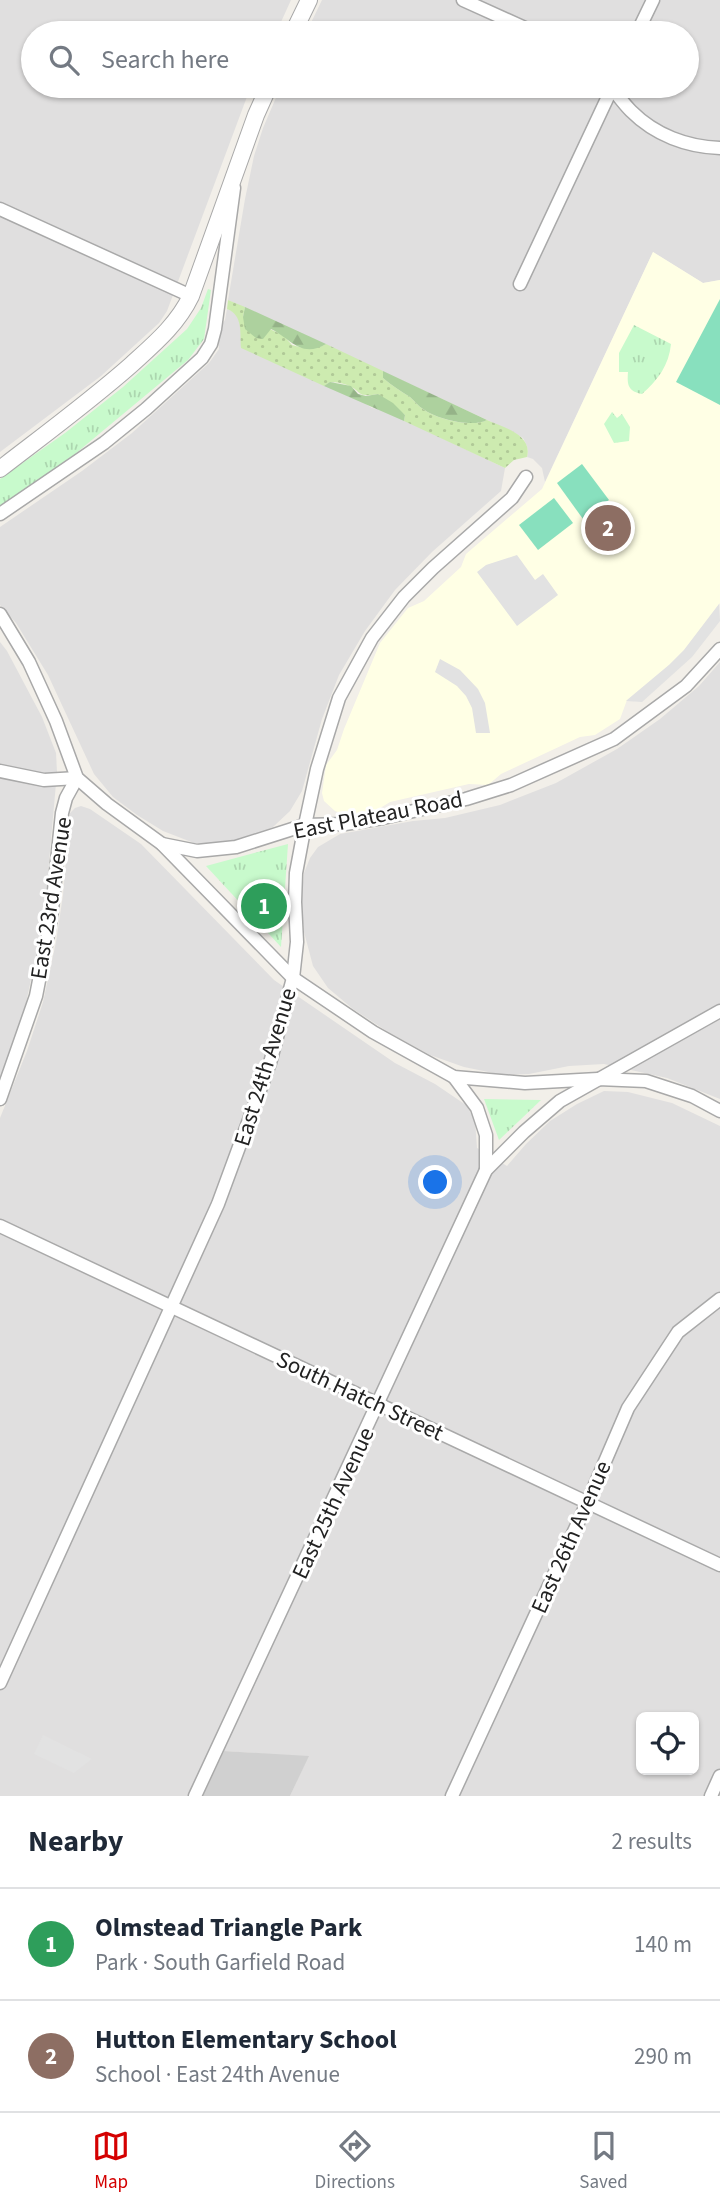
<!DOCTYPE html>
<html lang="en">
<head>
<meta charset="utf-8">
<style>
	:root { --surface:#fff; --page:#f2f2f3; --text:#1f2937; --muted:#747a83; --line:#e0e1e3; --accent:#d40000 }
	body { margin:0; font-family:"Source Sans 3",sans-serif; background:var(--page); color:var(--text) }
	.controls { position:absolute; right:21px; bottom:21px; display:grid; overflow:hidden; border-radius:10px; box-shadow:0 2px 5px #0004 }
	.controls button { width:63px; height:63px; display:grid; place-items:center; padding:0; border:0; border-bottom:2px solid var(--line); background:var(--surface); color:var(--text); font:35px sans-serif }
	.you { position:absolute; left:436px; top:1183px; width:24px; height:24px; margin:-18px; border:5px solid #fff; border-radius:50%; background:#1a73e8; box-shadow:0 0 0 10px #1a73e833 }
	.badge { display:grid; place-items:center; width:46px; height:46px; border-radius:50%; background:var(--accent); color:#fff; font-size:23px; font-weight:700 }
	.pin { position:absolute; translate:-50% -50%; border:4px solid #fff; box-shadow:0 2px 7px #0006 }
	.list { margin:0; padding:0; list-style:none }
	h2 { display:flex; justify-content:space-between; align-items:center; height:91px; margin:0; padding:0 28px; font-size:30px }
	h2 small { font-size:23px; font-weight:400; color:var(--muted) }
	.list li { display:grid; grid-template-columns:46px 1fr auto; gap:21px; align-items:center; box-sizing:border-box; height:112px; padding:0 28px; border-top:2px solid var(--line) }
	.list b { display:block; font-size:26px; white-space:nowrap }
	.list p { margin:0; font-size:23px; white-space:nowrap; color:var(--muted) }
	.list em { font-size:23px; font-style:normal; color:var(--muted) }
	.icon { flex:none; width:38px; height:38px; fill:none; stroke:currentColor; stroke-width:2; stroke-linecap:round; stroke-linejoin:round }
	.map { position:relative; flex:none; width:720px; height:1796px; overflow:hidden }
	.search { position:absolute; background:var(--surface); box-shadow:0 2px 5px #0004; left:21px; right:21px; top:21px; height:77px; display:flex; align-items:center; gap:18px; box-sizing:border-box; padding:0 24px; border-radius:38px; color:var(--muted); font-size:26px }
	.sheet { height:315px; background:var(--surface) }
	nav { display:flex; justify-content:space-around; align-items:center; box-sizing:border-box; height:98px; border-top:2px solid var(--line); background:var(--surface); font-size:19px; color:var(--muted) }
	nav a { display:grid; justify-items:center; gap:4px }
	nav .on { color:var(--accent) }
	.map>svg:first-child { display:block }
	.residential { fill:#e0dfdf; fill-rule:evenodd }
	.education { fill:#ffffe5 }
	.religious { fill:#d0d0d0 }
	.grass { fill:url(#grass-dots) }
	.forest { fill:url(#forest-firs) }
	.park { fill:url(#park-tufts) }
	.pitch { fill:#88e0be }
	.parking { fill:#e2e2e2 }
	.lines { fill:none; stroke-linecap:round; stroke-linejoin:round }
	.minor-casing { stroke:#a9a9a9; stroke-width:15 }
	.tertiary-casing { stroke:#a9a9a9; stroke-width:18 }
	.minor { stroke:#fff; stroke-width:12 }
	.tertiary { stroke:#fff; stroke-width:16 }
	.labels { text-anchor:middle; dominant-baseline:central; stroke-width:6; stroke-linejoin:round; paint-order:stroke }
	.street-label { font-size:23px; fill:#222; stroke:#fff }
</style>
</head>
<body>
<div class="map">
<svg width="720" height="1796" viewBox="0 0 720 1796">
	<defs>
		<pattern id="grass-dots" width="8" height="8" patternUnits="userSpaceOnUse" patternTransform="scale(1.75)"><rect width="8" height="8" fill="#cdebb0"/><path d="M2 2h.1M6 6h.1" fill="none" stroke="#b0c997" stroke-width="1.8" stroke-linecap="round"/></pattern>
		<pattern id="forest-firs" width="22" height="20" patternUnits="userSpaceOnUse" patternTransform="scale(1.75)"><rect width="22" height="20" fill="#add19e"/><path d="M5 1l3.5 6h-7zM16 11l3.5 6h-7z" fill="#95b388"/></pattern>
		<pattern id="park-tufts" width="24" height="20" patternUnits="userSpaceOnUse" patternTransform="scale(1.75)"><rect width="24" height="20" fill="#c8facc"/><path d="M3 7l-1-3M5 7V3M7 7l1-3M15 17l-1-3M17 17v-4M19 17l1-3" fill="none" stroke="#acd6af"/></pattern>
	</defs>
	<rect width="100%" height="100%" fill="#f2efe9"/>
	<!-- residential -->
	<g class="residential">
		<polygon points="0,0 291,0 276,33 33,33 33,86 251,86 167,311 159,323 101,376 0,452"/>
		<polygon points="322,0 720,0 720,280 703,283 653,252 545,482 542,468 533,459 527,457 528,452 527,446 523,438 513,432 228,300 245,199 254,156 263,128 281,86 687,86 687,33 306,33"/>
		<polygon points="227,309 236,313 239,319 372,408 383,410 505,468 501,491 432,552 395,590 365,631 339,675 322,719 302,791 290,811 273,827 252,837 226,843 194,843 163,831 137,815 113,797 94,774 48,675 16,623 0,605 0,527 82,471 132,433 209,363 219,349 218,335 221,326 225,320"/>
		<polygon points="0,642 7,651 42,717 56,753 57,772 44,918 23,1017 0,1078"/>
		<polygon points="720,662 720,1099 667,1078 604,1064 569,1066 529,1074 503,1075 464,1067 430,1055 388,1032 353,1009 328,988 313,966 304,932 301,902 304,873 310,858 318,847 340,834 413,821 445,818 500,805 556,783 617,749 660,719 699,686"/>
		<path d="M81,806L90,809L141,844L274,980L395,1063L435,1084L466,1105L475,1120L477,1148L507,1166L526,1144L550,1121L577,1104L604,1091L628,1092L672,1103L720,1126V1796H290L308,1757L224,1751L203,1796H0V1118L27,1051L43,1002L56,942L63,895L70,813L75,808ZM641,1717H694V1770H641Z"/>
	</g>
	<!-- education -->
	<polygon class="education" points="653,252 703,283 720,280 720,603 684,650 669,665 627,700 620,719 595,735 580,737 501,774 488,785 469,784 390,802 377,810 348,816 335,811 324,801 322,793 326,765 337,750 344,729 380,643 408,608 424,601 461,567 466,554 542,489"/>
	<!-- religious -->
	<polygon class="religious" points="224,1751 309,1756 290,1796 203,1796"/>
	<!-- grass -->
	<path class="grass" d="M228,300L245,307L243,317L283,335L292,345L303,348L320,347L326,344L383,371V378C392,386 401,391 410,397C415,401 418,406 423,409C436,419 472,428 487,420C503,427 533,435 527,457L514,460L505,468L404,421L405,415L378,394C355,398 363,391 347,385C342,383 336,382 330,382L324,386L241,348C240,332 243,315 227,309Z"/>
	<!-- forest -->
	<g class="forest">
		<path d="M245,307L326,344C301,359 290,338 271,329L263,339L256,338L245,329L243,317Z"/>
		<path d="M383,371L487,420C473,428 436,419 423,409C418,406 415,401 410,397C401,391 392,386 383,378Z"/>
		<polygon points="330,382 351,386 358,394 366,396 378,394 393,403 405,415 404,421 324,386"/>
	</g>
	<!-- park -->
	<g class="park">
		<polygon points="208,289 211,290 204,339 188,360 75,454 0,507 0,479 65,433 123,387 187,329 201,308"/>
		<path d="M634,325L671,344C669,365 658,380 642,394C628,391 627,385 628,372H619V353Z"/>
		<polygon points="612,412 617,418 622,414 630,427 629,441 614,443 604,424"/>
		<polygon points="288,844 281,947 206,866"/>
		<polygon points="484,1099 541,1100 499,1140"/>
	</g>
	<!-- pitch -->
	<g class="pitch">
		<polygon points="720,299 720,405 676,382"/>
		<polygon points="582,464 609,500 583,519 557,483"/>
		<polygon points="554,498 573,523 538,550 519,525"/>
	</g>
	<!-- parking -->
	<g class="parking">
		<polygon points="517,555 535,580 543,574 558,595 517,626 477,572 486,565"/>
		<polygon points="719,604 720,621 692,657 642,702 626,701 669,665 684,650"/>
		<polygon points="440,659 460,670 478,689 485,703 490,733 476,733 472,708 466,696 457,686 435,672"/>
		<polygon points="43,1735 92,1759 74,1773 34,1754"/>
	</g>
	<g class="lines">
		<defs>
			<g id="minor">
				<polyline points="463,0 536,33"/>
				<polyline points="637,33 653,0"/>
				<path d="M610,86C617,94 623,103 631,111C655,135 687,147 720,148"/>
				<polyline points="0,209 191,296"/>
				<polyline points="520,284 613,86"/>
				<polyline points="0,514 104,443 146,409 202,358 211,344 215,329 234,188"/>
				<polyline points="0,614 29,662 56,721 77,778 107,804 162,844 293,978 373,1032 454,1077 525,1083 598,1079 646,1081 692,1096 720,1111"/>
				<polyline points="0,771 44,780 77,778"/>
				<polyline points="162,844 197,851 236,847 305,825 345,824 383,818 466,799 511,785 614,739 686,686 720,649"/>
				<polyline points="454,1077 477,1108 486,1135 486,1170"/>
				<polyline points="0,1099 36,996 51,919 62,813 66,798 77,778"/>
				<polyline points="0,1226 720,1565"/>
				<polyline points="0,1683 218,1204 270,1063 293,978 297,942 295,902 296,873 305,825 317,769 339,698 372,638 404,597 433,568 512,498 526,477"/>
				<polyline points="195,1796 486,1170 524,1132 560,1101 720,1011"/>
				<polyline points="452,1796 588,1501 628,1408 678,1332 720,1299"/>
				<polyline points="711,1796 720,1776"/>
			</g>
			<g id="tertiary">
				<polyline points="293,33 309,0"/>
				<path d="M0,469C44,435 89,402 131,365C154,344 177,325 191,296L256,115L269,86"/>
			</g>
		</defs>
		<!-- minor casing -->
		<use href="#minor" class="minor-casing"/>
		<!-- tertiary casing -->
		<use href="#tertiary" class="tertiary-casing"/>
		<!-- minor -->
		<use href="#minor" class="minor"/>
		<!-- tertiary -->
		<use href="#tertiary" class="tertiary"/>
	</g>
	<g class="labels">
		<!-- street labels -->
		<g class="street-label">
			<text transform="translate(378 815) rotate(-11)">East Plateau Road</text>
			<text transform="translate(51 898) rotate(-81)">East 23rd Avenue</text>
			<text transform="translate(265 1067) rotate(-73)">East 24th Avenue</text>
			<text transform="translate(360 1396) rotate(25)">South Hatch Street</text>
			<text transform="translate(333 1503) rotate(-65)">East 25th Avenue</text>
			<text transform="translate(571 1537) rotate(-66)">East 26th Avenue</text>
		</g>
	</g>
</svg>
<div class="controls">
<button><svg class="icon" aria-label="locate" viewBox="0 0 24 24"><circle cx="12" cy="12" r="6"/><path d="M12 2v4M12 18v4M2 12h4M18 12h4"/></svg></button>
</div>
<div class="you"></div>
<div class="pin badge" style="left:264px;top:906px;background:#2e9e5b">1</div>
<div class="pin badge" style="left:608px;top:528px;background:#8d6e63">2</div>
<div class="search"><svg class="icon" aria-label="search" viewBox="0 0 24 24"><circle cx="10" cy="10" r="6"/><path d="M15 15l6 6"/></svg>Search here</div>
</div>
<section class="sheet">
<h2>Nearby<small>2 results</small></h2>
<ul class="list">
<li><span class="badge" style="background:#2e9e5b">1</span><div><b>Olmstead Triangle Park</b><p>Park · South Garfield Road</p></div><em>140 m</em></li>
<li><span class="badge" style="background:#8d6e63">2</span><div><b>Hutton Elementary School</b><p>School · East 24th Avenue</p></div><em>290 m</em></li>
</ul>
</section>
<nav>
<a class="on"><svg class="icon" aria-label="map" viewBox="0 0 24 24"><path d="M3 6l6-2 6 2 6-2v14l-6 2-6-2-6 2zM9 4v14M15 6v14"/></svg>Map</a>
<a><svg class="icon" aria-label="directions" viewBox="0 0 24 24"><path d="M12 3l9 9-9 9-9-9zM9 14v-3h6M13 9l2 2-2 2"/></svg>Directions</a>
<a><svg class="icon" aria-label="saved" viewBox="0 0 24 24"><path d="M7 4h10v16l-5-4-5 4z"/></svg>Saved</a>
</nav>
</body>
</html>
